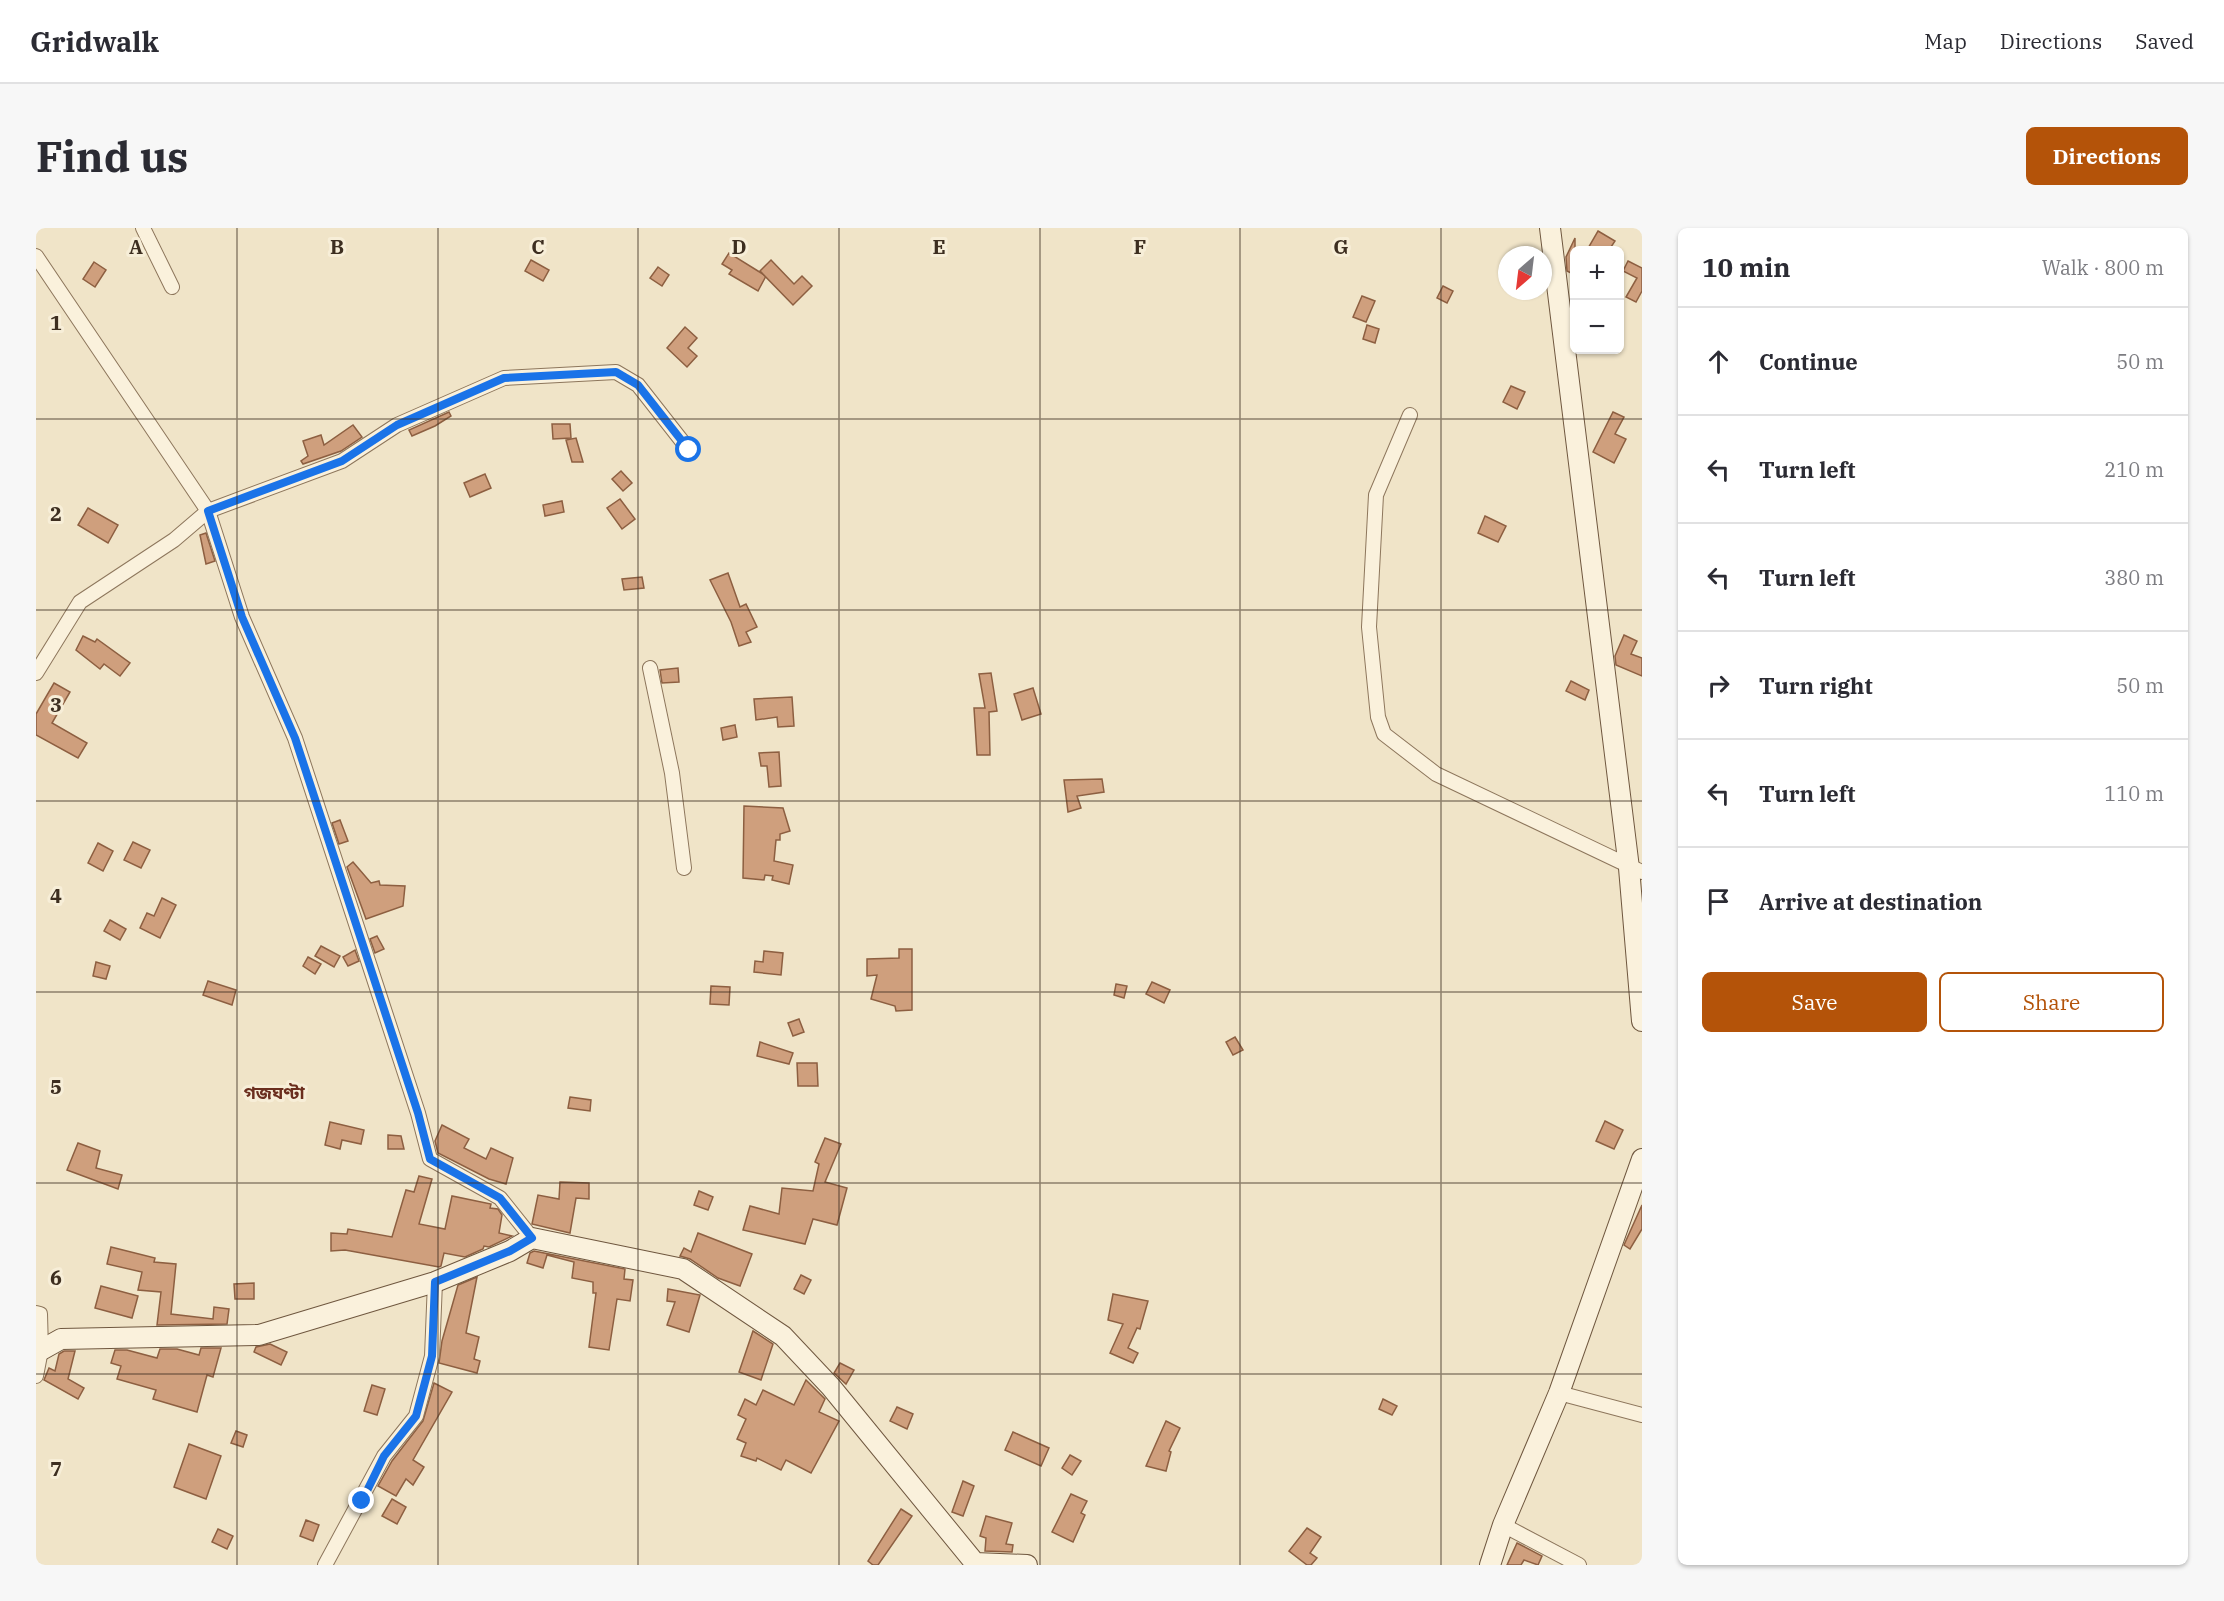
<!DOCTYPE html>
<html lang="en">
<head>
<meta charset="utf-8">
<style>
	:root { --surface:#fff; --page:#f7f7f7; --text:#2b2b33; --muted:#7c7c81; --line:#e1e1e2; --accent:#b45309 }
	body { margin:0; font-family:"IBM Plex Serif","Noto Sans Bengali",serif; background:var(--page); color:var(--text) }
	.controls { position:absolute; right:18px; top:18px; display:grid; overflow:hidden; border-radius:9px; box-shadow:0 2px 4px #0004 }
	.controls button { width:54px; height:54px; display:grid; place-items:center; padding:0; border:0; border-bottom:2px solid var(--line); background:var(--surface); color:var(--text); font:30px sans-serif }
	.compass { position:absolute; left:1462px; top:18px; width:54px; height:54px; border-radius:50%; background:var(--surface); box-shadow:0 2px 4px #0004; rotate:208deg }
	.stop { position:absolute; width:18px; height:18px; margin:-14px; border:4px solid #1a73e8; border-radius:50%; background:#fff }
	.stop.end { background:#1a73e8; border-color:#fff; box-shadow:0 2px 6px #0008 }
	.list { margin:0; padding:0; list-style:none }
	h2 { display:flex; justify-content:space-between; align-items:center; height:78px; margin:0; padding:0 24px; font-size:26px }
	h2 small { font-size:20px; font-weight:400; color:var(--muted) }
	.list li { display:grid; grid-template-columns:39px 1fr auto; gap:18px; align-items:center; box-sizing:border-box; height:108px; padding:0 24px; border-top:2px solid var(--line) }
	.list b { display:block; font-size:22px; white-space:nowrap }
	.list em { font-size:20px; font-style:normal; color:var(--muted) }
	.actions { display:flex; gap:12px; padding:18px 24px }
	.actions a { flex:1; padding:14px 0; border:2px solid var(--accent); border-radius:9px; text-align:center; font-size:21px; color:var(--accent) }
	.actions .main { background:var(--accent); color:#fff }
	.icon { flex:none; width:33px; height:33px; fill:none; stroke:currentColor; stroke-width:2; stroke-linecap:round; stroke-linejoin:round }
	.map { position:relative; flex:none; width:1606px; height:1337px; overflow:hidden; border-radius:9px }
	header { display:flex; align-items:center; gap:36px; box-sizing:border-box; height:84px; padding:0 30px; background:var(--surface); border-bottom:2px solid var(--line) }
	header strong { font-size:28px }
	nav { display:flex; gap:33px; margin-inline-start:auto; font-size:21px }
	.intro { display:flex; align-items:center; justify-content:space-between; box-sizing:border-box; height:144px; padding:0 36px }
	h1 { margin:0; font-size:42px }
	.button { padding:15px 27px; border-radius:9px; background:var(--accent); color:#fff; font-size:21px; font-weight:700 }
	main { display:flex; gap:36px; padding:0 36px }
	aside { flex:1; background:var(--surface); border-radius:9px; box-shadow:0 2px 4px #0004 }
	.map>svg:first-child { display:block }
	.building { fill:#cf9f7d; stroke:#8d5f41; stroke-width:1.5 }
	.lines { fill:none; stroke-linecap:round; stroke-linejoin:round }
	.street-casing { stroke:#8d765c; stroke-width:16 }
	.secondary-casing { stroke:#6f573f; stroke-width:22 }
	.street { stroke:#faf1dc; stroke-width:14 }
	.secondary { stroke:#faf1dc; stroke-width:20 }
	.route { stroke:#1a73e8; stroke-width:8 }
	.grid { fill:none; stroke:#3d2e20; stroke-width:1.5; stroke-opacity:0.55 }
	.labels { text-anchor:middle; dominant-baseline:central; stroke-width:6; stroke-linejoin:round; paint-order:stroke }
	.quarter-label { font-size:18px; font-weight:bold; fill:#6b2e1e; stroke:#f7eed8 }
	.grid-label { font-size:20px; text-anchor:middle; font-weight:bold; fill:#3d2e20; stroke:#f7eed8; stroke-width:6; stroke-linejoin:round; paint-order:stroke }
</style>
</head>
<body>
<header>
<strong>Gridwalk</strong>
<nav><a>Map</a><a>Directions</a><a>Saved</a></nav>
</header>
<div class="intro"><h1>Find us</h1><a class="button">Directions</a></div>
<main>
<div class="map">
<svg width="1606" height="1337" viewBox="0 0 1606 1337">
	<rect width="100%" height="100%" fill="#f0e4c8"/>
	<!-- building -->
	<g class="building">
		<polygon points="1562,3 1579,13 1573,22 1551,22"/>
		<polygon points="1539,10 1539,47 1531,43 1530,29"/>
		<polygon points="693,25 730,48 722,63 693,46 696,42 686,36"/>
		<polygon points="495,32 513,42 507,53 489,43"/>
		<polygon points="735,32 758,56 766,48 776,58 757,77 724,43"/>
		<polygon points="1592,33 1606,40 1606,63 1600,74 1590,69 1601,50 1587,43"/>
		<polygon points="58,34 70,42 59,59 47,51"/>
		<polygon points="622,39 633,47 626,58 614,50"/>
		<polygon points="1407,58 1417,63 1411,75 1401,70"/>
		<polygon points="1326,68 1339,73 1330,94 1317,89"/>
		<polygon points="1331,97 1343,101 1339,115 1327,111"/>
		<polygon points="649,99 661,110 652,120 661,128 651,139 631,120"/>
		<polygon points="1475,158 1489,164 1481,181 1467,174"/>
		<polygon points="413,184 415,188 399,198 376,208 373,202"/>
		<polygon points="1577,184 1588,189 1579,206 1590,211 1578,235 1557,224"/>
		<polygon points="516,196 534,196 535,210 517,211"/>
		<polygon points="317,197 326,209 305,223 267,236 265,233 272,228 267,213 285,207 288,217"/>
		<polygon points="540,210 547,234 536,234 530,212"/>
		<polygon points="585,243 596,255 587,263 576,251"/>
		<polygon points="449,246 455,260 434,269 428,255"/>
		<polygon points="584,271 599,291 586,301 571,280"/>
		<polygon points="526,273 528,284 509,288 507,277"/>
		<polygon points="52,280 82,297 72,315 42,297"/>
		<polygon points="1449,288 1470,298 1462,314 1442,305"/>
		<polygon points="170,305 179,333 170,336 164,307"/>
		<polygon points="692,345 704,379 710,376 721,399 710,404 715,414 703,418 695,394 674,352"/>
		<polygon points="606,349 608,360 588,362 586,351"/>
		<polygon points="1588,407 1601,413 1595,426 1606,430 1606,448 1580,437 1579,428"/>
		<polygon points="47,408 59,414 61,411 94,435 84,448 68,436 64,441 40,422"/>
		<polygon points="642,440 643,454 626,455 624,442"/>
		<polygon points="955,445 961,483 953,484 954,527 941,527 938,480 949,480 943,446"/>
		<polygon points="1535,453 1553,462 1549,472 1530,463"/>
		<polygon points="18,455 34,464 16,495 51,515 42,530 0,507 0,486"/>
		<polygon points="997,460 1005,486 986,492 978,466"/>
		<polygon points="756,469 758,498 742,499 741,489 720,492 718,471"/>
		<polygon points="699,497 701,509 687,512 685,500"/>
		<polygon points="743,524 745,558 733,559 731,538 725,538 723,525"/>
		<polygon points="1066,551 1068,564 1041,568 1045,580 1032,584 1028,552"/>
		<polygon points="708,578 747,580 754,603 744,606 744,612 740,612 738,633 757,637 753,656 736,652 737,648 729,647 728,652 707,650"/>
		<polygon points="304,592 312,613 303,616 296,595"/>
		<polygon points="97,614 114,622 105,640 88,632"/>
		<polygon points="62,615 77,623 67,643 52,635"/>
		<polygon points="317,634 335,655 343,653 344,657 369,658 367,678 330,691 311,639"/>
		<polygon points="126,670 140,677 124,710 104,700 111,685 118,688"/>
		<polygon points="74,692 90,701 84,712 68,703"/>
		<polygon points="341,708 348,721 339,725 334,711"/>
		<polygon points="285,718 304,728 298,739 279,728"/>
		<polygon points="863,721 876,721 876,782 860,783 859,778 835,771 841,747 831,748 831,731 863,730"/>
		<polygon points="319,722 323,733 312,738 307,729"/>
		<polygon points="728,723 747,725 745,747 718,744 719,733 727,734"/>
		<polygon points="272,729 285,736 279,746 267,738"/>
		<polygon points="60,734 74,738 70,751 57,748"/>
		<polygon points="172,753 200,762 196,777 167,767"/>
		<polygon points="1116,754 1134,762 1128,775 1110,766"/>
		<polygon points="1080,756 1091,758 1088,770 1078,767"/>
		<polygon points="675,758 694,759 693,777 674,776"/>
		<polygon points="763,791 768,804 757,808 752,795"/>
		<polygon points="1199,809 1207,822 1197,827 1190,814"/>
		<polygon points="724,814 757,825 753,836 721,828"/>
		<polygon points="761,835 781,835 782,858 762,858"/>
		<polygon points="534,869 555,872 554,883 532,880"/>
		<polygon points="1569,893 1587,902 1578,921 1560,913"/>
		<polygon points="294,894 328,902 325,916 306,912 304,921 289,917"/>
		<polygon points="406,897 433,911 428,920 450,931 455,920 477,930 470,956 453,951 402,925 399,913"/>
		<polygon points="352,907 365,908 368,921 352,921"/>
		<polygon points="789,910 805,916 789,954 811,960 801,997 777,991 769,1016 707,1002 714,978 743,986 746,960 777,963 783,936 779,934"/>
		<polygon points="42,915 64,923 60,940 86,947 82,961 31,942"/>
		<polygon points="383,948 396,951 383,996 409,1001 416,968 455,976 454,980 462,981 466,987 463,1005 476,1008 453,1019 448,1018 447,1021 429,1029 408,1025 405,1038 403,1039 309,1022 295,1023 295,1005 311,1006 312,1001 356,1009 370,962 378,964"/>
		<polygon points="524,954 553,955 553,971 540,970 534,1005 496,996 502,967 523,971"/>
		<polygon points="663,963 677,969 672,982 658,977"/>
		<polygon points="1606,977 1606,1001 1594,1021 1588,1017"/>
		<polygon points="662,1005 716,1026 704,1058 682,1050 654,1031 644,1028 648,1020 655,1024"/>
		<polygon points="75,1019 119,1030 118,1034 140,1036 135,1086 177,1091 178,1079 193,1081 191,1096 121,1097 125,1064 102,1062 106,1044 71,1036"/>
		<polygon points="498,1023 589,1041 588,1051 597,1052 594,1073 581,1071 573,1122 553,1119 560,1065 557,1065 557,1054 536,1050 538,1034 511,1027 507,1040 491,1035 494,1025"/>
		<polygon points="765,1047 775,1052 768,1066 758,1061"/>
		<polygon points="441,1049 430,1105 443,1109 438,1131 444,1133 441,1145 403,1135 406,1113 422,1057"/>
		<polygon points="218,1055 218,1071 199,1071 198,1056"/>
		<polygon points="65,1058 102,1068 96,1090 59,1080"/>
		<polygon points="632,1061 664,1067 653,1104 631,1097 639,1074 631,1073"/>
		<polygon points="1077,1066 1112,1073 1104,1101 1101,1100 1092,1120 1102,1125 1097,1135 1074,1125 1087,1096 1072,1092"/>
		<polygon points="717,1103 737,1116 725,1152 703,1144"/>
		<polygon points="234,1116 251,1124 245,1137 218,1124 220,1119"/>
		<polygon points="165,1120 185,1120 177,1149 171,1147 161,1184 117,1171 120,1162 81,1151 85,1138 75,1135 79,1122 91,1122 121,1130 124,1121 141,1121 163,1127"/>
		<polygon points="28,1123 39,1123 32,1151 48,1160 42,1171 8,1152 13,1140 19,1143 23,1126"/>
		<polygon points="804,1135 818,1142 810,1156 798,1145"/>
		<polygon points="770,1152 789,1171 783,1184 803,1193 775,1245 750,1232 745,1242 721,1230 720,1233 705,1228 710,1215 701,1211 710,1191 702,1187 709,1171 720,1177 727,1162 758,1177"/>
		<polygon points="398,1155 416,1164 377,1232 388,1239 377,1257 370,1251 360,1268 342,1258 356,1233 387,1193"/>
		<polygon points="336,1157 349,1161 341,1187 328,1183"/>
		<polygon points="1347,1171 1361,1178 1356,1187 1343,1181"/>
		<polygon points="861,1179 877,1186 871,1201 854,1193"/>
		<polygon points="1130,1193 1144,1200 1133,1223 1135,1224 1130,1243 1110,1238"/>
		<polygon points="200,1203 211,1207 207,1219 195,1215"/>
		<polygon points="977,1204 1013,1220 1005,1238 969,1222"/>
		<polygon points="153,1216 185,1228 170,1271 138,1259"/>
		<polygon points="1034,1227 1045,1233 1036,1247 1026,1240"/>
		<polygon points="927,1253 938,1258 927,1288 916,1284"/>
		<polygon points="1035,1266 1051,1273 1045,1285 1049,1287 1037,1314 1016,1304"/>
		<polygon points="356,1271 370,1279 361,1296 346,1288"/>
		<polygon points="865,1281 876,1288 842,1337 837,1337 832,1333"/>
		<polygon points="950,1288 976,1295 970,1316 977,1317 976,1324 949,1323 950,1310 944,1308"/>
		<polygon points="270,1292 283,1297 277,1313 264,1308"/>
		<polygon points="1271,1300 1285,1309 1274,1325 1281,1330 1275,1337 1271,1337 1253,1323"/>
		<polygon points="182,1301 197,1308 191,1321 176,1314"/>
		<polygon points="1481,1315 1506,1328 1502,1337 1488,1332 1485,1337 1471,1337"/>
	</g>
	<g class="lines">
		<defs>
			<g id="street">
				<polyline points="107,0 136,59"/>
				<polyline points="0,28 172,283 206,389 259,510 382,885 394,931 464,970 496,1010"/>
				<polyline points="1374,187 1340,267 1333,399 1342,489 1348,506 1400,546 1606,644"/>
				<polyline points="614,440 636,545 648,640"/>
				<polyline points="0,445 44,374 138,312 172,283 306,233 361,197 468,150 580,144 602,157 653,222"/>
				<polyline points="0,1085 4,1086 5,1122 0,1148"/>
				<polyline points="1523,1165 1606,1187"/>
				<polyline points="1467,1297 1543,1337"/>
				<polyline points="289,1337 348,1228 380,1188 396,1128 399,1054"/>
			</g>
			<g id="secondary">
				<polyline points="1514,0 1593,640 1606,793"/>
				<polyline points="0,1125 25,1111 223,1107 399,1054 474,1023 496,1010 647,1041 747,1108 795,1159 939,1335 991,1337"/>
				<polyline points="1454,1337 1467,1297 1523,1165 1606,931"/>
			</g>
		</defs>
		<!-- street casing -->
		<use href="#street" class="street-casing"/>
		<!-- secondary casing -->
		<use href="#secondary" class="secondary-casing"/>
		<!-- street -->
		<use href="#street" class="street"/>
		<!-- secondary -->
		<use href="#secondary" class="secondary"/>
	</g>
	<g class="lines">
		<!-- route -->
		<polyline class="route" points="326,1273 348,1228 380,1188 396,1128 399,1054 474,1023 496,1010 464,970 394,931 382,885 259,510 206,389 172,283 306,233 361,197 468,150 580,144 602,157 653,222"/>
	</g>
	<!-- grid -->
	<path class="grid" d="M201,0V1337M402,0V1337M602,0V1337M803,0V1337M1004,0V1337M1204,0V1337M1405,0V1337M0,191H1606M0,382H1606M0,573H1606M0,764H1606M0,955H1606M0,1146H1606"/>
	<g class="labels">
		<!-- quarter labels -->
		<g class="quarter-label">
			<text x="238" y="864">গজঘণ্টা</text>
		</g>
	</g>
	<g class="grid-label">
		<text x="100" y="26">A</text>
		<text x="301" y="26">B</text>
		<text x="502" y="26">C</text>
		<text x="703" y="26">D</text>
		<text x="903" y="26">E</text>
		<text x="1104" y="26">F</text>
		<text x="1305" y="26">G</text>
		<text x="20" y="102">1</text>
		<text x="20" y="293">2</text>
		<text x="20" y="484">3</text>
		<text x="20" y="675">4</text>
		<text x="20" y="866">5</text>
		<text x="20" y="1057">6</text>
		<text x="20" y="1248">7</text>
	</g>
</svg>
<div class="controls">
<button>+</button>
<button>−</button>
</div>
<svg class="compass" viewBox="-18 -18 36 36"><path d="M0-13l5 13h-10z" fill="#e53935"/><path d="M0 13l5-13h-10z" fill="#7c7c81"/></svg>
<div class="stop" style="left:653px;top:222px"></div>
<div class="stop end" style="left:326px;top:1273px"></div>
</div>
<aside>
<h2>10 min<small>Walk · 800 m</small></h2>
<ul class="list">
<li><svg class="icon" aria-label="ahead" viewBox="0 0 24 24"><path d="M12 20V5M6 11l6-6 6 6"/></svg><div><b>Continue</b></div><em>50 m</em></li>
<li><svg class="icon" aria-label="left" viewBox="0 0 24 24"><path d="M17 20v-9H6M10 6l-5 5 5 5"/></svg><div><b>Turn left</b></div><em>210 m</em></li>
<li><svg class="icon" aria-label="left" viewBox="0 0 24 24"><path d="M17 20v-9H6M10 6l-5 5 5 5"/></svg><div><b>Turn left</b></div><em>380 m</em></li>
<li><svg class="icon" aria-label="right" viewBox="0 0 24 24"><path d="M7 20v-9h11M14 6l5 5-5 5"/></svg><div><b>Turn right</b></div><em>50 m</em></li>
<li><svg class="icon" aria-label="left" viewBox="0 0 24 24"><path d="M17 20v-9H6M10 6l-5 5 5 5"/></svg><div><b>Turn left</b></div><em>110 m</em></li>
<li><svg class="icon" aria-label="arrive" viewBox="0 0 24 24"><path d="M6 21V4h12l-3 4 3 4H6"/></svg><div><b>Arrive at destination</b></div></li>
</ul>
<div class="actions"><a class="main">Save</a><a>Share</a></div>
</aside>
</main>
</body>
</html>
